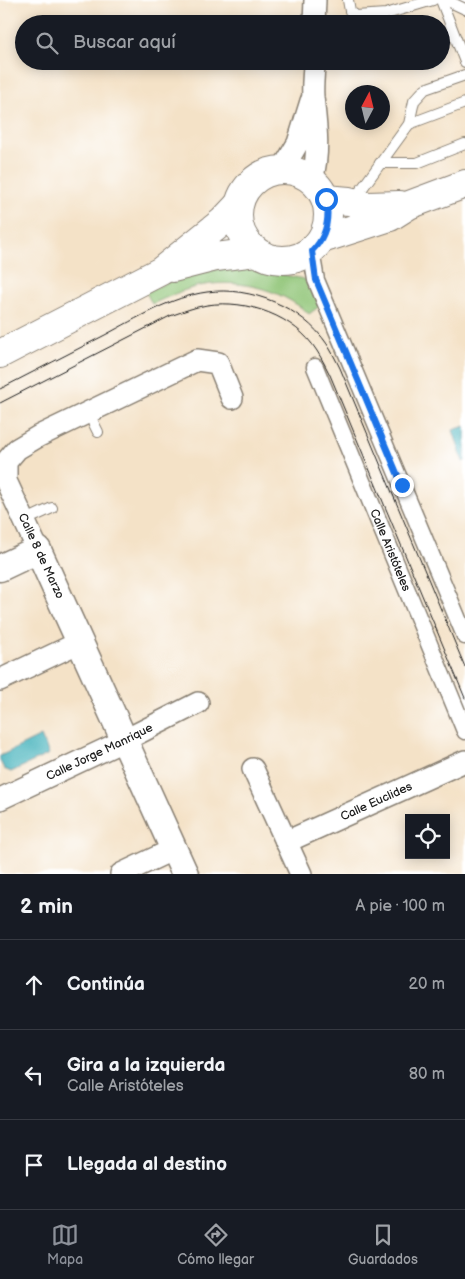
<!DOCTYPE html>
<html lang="es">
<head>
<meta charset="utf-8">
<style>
	:root { --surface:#171b24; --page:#20242c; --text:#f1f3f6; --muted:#9ea1a6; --line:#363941; --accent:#8c9099 }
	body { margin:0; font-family:"Balsamiq Sans",sans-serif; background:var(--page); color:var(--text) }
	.controls { position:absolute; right:15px; bottom:15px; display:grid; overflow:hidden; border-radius:0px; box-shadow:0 2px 12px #0003 }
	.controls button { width:45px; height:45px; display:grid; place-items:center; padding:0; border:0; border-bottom:1px solid var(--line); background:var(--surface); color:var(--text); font:25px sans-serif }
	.compass { position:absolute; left:345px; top:85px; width:45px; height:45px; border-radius:50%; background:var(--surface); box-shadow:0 2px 12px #0003; rotate:7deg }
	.stop { position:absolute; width:15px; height:15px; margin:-11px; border:4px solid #1a73e8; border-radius:50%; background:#fff }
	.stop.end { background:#1a73e8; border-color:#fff; box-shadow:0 1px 5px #0008 }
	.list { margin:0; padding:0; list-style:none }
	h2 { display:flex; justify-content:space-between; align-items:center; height:65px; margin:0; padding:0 20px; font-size:21px }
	h2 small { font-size:16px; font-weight:400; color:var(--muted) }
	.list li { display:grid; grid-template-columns:32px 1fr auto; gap:15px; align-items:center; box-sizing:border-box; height:90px; padding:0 20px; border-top:1px solid var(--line) }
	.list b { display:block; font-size:19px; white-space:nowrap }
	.list p { margin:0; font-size:16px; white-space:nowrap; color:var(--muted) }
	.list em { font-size:16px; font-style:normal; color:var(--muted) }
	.icon { flex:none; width:28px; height:28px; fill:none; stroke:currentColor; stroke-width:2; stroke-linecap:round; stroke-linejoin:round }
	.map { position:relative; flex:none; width:465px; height:874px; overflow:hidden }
	.search { position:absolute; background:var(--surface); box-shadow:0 2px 12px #0003; left:15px; right:15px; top:15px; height:55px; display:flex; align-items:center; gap:12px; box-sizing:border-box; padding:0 18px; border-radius:28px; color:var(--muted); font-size:19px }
	.sheet { height:335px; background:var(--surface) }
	nav { display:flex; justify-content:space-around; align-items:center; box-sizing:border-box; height:70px; border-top:1px solid var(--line); background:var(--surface); font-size:14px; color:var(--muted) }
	nav a { display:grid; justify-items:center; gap:2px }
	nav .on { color:var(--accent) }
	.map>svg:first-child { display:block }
	.green { fill:#8fc476; stroke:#567049 }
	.water { fill:#40b0ba; stroke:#2e666b }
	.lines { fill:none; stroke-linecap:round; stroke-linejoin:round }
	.service-casing { stroke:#887f72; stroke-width:12 }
	.pedestrian-casing { stroke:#887f72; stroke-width:19 }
	.minor-casing { stroke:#887f72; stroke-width:24 }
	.tertiary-casing { stroke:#887f72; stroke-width:29 }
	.secondary-casing { stroke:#887f72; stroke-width:30 }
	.service { stroke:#fff; stroke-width:10 }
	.pedestrian { stroke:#fff; stroke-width:16 }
	.minor { stroke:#fff; stroke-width:21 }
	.tertiary { stroke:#fff; stroke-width:26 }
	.secondary { stroke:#fff; stroke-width:28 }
	.tram { stroke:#1c1c1c; stroke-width:1 }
	.route { stroke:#1a73e8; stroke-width:6 }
	.labels { text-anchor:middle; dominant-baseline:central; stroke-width:5; stroke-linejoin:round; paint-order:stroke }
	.street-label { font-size:12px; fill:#1c1c1c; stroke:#fff }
</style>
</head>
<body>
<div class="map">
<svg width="465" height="874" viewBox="0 0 465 874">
	<rect width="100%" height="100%" fill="#fff"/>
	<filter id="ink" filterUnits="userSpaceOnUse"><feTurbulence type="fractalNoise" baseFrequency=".02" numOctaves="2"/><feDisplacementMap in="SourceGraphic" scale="10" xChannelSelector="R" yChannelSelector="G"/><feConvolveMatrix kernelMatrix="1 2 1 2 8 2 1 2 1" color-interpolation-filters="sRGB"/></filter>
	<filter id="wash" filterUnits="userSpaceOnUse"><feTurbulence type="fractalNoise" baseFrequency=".0096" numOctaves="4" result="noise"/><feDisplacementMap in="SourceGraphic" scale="20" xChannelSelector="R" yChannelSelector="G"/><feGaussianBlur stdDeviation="1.12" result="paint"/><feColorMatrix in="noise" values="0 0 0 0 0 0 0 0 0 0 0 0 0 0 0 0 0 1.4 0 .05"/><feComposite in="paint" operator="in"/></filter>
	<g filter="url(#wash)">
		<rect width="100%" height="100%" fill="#f4e2c7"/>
		<!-- green -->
		<path class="green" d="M244,266L308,280L321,305L309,314C280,288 234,277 195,287C180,291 166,298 152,304L146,292L187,273Z"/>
		<!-- water -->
		<g class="water">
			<polygon points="465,426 465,461 463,462 453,430"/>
			<polygon points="41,736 49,754 11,772 4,769 0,761 0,756"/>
		</g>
	</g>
	<g filter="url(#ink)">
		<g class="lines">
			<defs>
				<g id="service">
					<polyline points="348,0 350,11 356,16 386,14 433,0"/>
					<polyline points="441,0 465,62"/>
					<polyline points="446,0 465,9"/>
					<polyline points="409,124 465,103"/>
					<polyline points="380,163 417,163 465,144"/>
					<polyline points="352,199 361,190 409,124 414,101 425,89 465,75"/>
					<polyline points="88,412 98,432"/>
					<polyline points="24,521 52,508"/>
				</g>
				<g id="pedestrian">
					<polyline points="311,251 316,280 465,636"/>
					<path id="s1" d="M315,367L465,731"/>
				</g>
				<g id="minor">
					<polyline points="314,24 315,0"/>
					<polyline points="282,170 298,143 311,101"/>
					<path d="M312,180C320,152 316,125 313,97C312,85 314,73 314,61"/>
					<polyline points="38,550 6,481 6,462 17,449 39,436 197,360 218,363 232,398"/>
					<polyline points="0,680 80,642"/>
					<polyline points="253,769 301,874"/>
					<path id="s2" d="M0,799L125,740L198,703"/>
					<path id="s3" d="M286,842L465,761"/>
					<polyline points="121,874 174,849"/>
				</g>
				<polyline id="tertiary" points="0,568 38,550 185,874"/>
				<g id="secondary">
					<circle cx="283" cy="215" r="45"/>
					<polyline points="326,199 349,201 368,206 400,205"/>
					<polyline points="322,239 390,217 409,205 465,184"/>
					<polyline points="173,268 216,257 256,252"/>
					<polyline points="0,354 161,271 222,222 239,204"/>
				</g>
			</defs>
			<!-- service casing -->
			<use href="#service" class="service-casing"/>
			<!-- pedestrian casing -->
			<use href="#pedestrian" class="pedestrian-casing"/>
			<!-- minor casing -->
			<use href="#minor" class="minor-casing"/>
			<!-- tertiary casing -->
			<use href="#tertiary" class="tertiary-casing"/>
			<!-- secondary casing -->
			<use href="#secondary" class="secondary-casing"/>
			<!-- service -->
			<use href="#service" class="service"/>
			<!-- pedestrian -->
			<use href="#pedestrian" class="pedestrian"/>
			<!-- minor -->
			<use href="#minor" class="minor"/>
			<!-- tertiary -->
			<use href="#tertiary" class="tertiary"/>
			<!-- secondary -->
			<use href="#secondary" class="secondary"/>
			<!-- tram -->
			<g class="tram">
				<path d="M0,389C35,371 70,353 105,335C137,318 171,297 207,292C251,286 302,307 327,344C332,352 336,360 340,368L465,667"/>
				<path d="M0,403L170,316C182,312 194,307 207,305C247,299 295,316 317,351C322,359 326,367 330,375L465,698"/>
			</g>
		</g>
	</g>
	<g class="lines" filter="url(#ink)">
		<!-- route -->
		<path class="route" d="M326,199C330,219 327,236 312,251L316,280L402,485"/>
	</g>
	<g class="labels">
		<!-- street labels -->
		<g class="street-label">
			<text stroke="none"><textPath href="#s1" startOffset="198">Calle Aristóteles</textPath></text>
			<text transform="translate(41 556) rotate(65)">Calle 8 de Marzo</text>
			<text stroke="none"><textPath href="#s2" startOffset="110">Calle Jorge Manrique</textPath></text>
			<text stroke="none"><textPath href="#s3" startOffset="99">Calle Euclides</textPath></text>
		</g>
	</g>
</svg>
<div class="controls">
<button><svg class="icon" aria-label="locate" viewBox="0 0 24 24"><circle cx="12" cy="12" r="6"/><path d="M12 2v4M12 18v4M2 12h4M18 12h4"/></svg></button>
</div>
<svg class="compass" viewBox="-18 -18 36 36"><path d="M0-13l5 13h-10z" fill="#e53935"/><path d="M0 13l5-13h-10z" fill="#9ea1a6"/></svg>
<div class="stop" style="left:326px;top:199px"></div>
<div class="stop end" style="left:402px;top:485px"></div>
<div class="search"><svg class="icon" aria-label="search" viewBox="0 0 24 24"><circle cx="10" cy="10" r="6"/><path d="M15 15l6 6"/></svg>Buscar aquí</div>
</div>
<section class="sheet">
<h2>2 min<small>A pie · 100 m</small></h2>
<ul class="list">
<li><svg class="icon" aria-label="ahead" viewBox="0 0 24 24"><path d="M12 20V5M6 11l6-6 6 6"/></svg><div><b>Continúa</b></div><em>20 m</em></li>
<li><svg class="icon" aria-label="left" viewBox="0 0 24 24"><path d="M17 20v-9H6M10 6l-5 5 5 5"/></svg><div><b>Gira a la izquierda</b><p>Calle Aristóteles</p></div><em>80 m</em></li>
<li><svg class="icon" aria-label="arrive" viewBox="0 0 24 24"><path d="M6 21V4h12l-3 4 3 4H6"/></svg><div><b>Llegada al destino</b></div></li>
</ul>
</section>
<nav>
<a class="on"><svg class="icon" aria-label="map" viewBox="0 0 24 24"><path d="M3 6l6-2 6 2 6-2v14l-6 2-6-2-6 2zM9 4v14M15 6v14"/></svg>Mapa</a>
<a><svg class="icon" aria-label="directions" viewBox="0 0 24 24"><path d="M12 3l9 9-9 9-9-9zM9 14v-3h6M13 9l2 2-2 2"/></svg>Cómo llegar</a>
<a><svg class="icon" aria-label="saved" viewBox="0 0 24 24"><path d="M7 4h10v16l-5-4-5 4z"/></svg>Guardados</a>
</nav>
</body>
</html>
